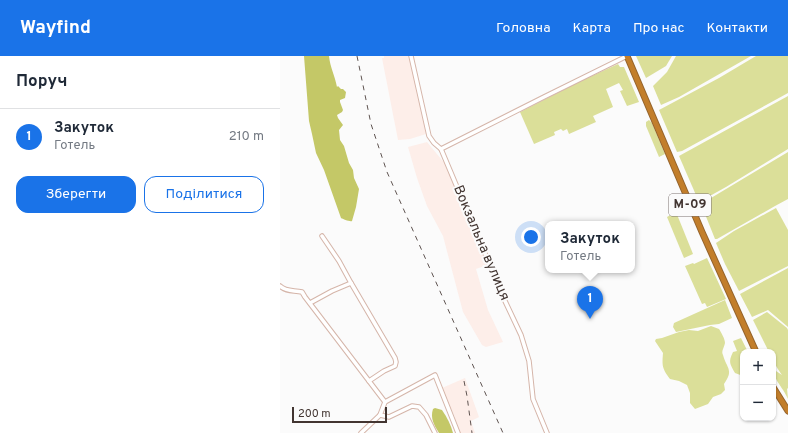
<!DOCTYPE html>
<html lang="uk">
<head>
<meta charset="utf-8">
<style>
	:root { --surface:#fff; --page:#f2f2f3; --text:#1f2937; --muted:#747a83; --line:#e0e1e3; --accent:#1a73e8 }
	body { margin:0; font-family:Overpass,sans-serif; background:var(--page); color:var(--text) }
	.controls { position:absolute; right:12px; bottom:12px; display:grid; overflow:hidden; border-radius:8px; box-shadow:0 1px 3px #0004 }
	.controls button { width:36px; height:36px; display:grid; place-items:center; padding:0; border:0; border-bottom:1px solid var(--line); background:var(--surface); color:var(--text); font:20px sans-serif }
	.scale { position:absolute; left:12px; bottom:10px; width:95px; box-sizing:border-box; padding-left:4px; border:2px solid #423531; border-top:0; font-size:11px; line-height:14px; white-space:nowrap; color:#423531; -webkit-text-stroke:3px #fbfbfb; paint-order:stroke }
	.you { position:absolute; left:251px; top:181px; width:14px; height:14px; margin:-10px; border:3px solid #fff; border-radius:50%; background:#1a73e8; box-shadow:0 0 0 6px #1a73e833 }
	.badge { display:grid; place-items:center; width:26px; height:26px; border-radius:50%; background:var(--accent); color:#fff; font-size:13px; font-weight:700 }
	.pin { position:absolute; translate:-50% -33px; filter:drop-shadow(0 1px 2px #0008) }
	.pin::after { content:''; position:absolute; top:21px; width:14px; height:12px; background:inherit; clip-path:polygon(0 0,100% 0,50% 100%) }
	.popup { position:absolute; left:265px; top:165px; width:90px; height:52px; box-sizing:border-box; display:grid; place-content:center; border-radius:8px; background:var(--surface); filter:drop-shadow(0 1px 3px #0005); font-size:13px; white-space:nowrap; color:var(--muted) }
	.popup b { font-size:15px; color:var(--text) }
	.popup::after { content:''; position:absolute; left:50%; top:100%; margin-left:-8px; border:8px solid transparent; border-top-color:var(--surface) }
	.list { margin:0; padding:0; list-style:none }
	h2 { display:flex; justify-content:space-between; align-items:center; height:52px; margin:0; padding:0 16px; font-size:17px }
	h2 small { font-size:13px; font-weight:400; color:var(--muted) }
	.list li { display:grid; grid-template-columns:26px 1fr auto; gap:12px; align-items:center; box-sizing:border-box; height:56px; padding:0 16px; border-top:1px solid var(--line) }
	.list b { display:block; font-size:15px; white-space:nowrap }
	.list p { margin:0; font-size:13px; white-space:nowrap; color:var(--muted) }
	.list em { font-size:13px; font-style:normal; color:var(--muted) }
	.actions { display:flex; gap:8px; padding:12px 16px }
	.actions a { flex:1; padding:9px 0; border:1px solid var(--accent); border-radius:12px; text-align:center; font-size:14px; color:var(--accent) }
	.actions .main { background:var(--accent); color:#fff }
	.map { position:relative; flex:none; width:508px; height:377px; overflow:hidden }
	header { display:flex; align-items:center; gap:24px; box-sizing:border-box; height:56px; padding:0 20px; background:var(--accent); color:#fff }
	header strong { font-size:19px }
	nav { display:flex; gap:22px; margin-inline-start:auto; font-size:14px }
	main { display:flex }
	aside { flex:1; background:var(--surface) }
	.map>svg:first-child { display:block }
	.industrial { fill:#fdeee9 }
	.green { fill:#dbdf99 }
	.forest { fill:#c4c867 }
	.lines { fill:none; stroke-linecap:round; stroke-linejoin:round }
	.minor-casing { stroke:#d5b5a9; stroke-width:5.5 }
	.highway-casing { stroke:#95642d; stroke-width:7 }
	.minor { stroke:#fff; stroke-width:3.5 }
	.highway { stroke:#c27e2b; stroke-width:5 }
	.rail { stroke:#5f5451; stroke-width:1; stroke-dasharray:5 5; stroke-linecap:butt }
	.labels { text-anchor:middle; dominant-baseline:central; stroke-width:4; stroke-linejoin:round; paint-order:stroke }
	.shield { fill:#fbfbfb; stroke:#7a706e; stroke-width:1 }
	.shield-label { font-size:13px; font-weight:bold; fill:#423531 }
	.street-label { font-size:14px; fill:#423531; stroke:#fbfbfb }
</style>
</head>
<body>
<header>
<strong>Wayfind</strong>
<nav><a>Головна</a><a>Карта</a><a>Про нас</a><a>Контакти</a></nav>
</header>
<main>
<aside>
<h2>Поруч<small></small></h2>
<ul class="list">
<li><span class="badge">1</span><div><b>Закуток</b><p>Готель</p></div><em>210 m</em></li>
</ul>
<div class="actions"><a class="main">Зберегти</a><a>Поділитися</a></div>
</aside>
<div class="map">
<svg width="508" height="377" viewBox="0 0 508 377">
	<rect width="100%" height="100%" fill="#fbfbfb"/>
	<!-- industrial -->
	<g class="industrial">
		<polygon points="104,0 131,0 146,78 130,83 118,84 102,2 104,2"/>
		<polygon points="147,86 166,109 196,179 207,209 196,213 208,254 223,286 206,291 202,289 183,256 163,180 147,150 137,122 128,91"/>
		<polygon points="185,322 199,361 191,365 195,377 180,377 173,362 175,361 167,345 168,345 162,332"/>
	</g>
	<!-- green -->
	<g class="green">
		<polygon points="356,0 392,0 386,10 366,22"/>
		<polygon points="396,0 471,0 399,41 381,49 373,30 387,16"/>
		<polygon points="476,0 508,0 508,37 402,95 397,96 379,54 439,22"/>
		<polygon points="338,8 340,11 344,11 359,46 347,50 340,35 343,34 339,27 326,33 333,51 313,60 316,66 289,78 287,73 283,75 281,73 274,76 275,79 254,88 240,56 303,24"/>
		<polygon points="508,40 508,93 446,131 419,146 399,100"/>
		<polygon points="369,64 372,67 385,98 379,101 366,70 366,66"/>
		<polygon points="508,96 508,143 495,150 437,183 435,183 421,148"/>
		<polygon points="496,152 508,174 508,210 459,235 445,208 436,187 454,175"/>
		<polygon points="396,156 413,198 404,202 387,161"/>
		<polygon points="427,202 446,243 427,251 425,247 422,248 405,210 413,207 414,208"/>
		<polygon points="508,212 508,271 488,254 472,261 460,238"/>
		<polygon points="445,244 452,262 439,268 430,269 396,276 393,271 394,267"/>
		<path d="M487,256L507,272L508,274V333L507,332L508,343C502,329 493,325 493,309L496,315L502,319C496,310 493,307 493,296H489L473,264Z"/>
		<path d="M431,270L439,273C441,276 445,283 445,287C444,292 441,295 443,299C447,313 454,314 444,328L445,334L441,338L433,341L428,348L415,353L410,347V337L407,329L399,325L390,323C382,312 382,310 383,297L375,285L376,283L382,282L399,276L409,274L418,275Z"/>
		<path d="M461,282L468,296H463V320L455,317C450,308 448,306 453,296L457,295L453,285Z"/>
	</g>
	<!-- forest -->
	<g class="forest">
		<path d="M24,0H49C50,11 55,20 57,31L58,30L61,33H63L66,36L65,42L60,44V46L63,54L62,56L57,59L58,62L63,69L59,74L60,84L64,90L69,107L73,114L74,122L79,133L76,151L72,165C70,166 63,163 61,162L44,114L36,97L32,78L29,65Z"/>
		<path d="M155,352L162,354C167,361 171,369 173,377H159C154,369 150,362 153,353Z"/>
	</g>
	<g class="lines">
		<defs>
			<g id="minor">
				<polyline points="131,0 149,80 154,87 161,93 225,245 241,279 249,305 253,343 267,377"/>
				<polyline points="161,93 264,41 347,0"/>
				<polyline points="42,180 59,205 71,227 115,302 116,306 115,310 104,315 89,325"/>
				<path d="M0,230C6,236 14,234 22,236L25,241L105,346"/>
				<polyline points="30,247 52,235 71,227"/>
				<polyline points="81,377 100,359"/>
				<polyline points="155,377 146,359 139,351 132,350 109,361 100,359 105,346 155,319 178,377"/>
			</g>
			<g id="highway">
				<polyline points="347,0 422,176 476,296"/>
				<polyline points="493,331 508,355"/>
			</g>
		</defs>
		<!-- minor casing -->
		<use href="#minor" class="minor-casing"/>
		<!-- highway casing -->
		<use href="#highway" class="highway-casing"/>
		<!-- minor -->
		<use href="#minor" class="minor"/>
		<!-- highway -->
		<use href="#highway" class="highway"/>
		<!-- rail -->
		<g class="rail">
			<polyline points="77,0 91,68 107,116 223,377"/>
			<polyline points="184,325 187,340 192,377"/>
		</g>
	</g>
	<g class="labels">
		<!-- shield labels -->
		<rect class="shield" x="389" y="138" width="42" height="22" rx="3"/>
		<g class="shield-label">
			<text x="410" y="149">М-09</text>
		</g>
		<!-- street labels -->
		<g class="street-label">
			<text transform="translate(201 187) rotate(67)">Вокзальна вулиця</text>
		</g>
	</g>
</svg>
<div class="controls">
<button>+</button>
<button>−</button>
</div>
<div class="scale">200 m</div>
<div class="you"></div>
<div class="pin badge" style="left:310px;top:263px">1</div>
<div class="popup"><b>Закуток</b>Готель</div>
</div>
</main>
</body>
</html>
